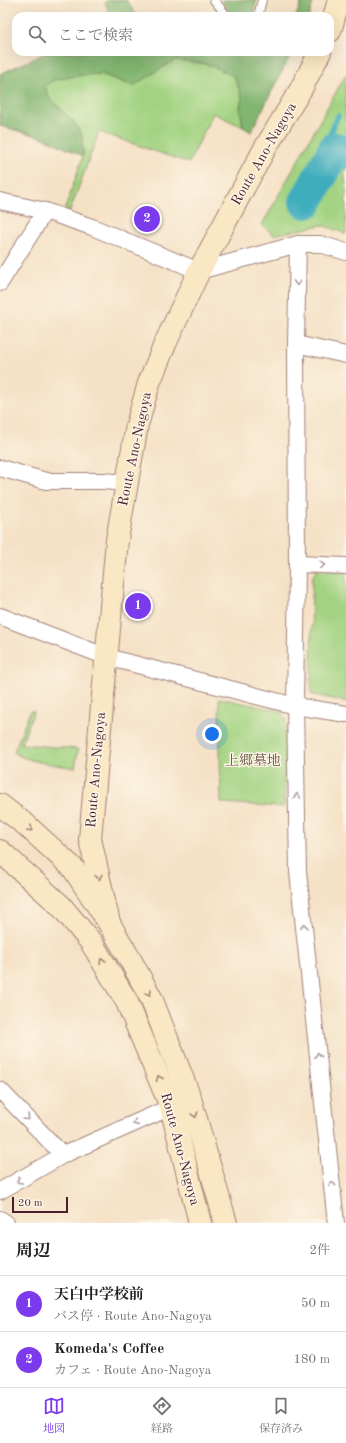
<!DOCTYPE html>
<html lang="ja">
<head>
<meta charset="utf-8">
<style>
	:root { --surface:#fff; --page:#f6f6f6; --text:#222; --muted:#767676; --line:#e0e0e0; --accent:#7c3aed }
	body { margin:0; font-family:"Old Standard TT","Noto Serif JP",serif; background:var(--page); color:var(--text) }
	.scale { position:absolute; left:12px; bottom:10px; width:56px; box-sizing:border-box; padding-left:4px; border:2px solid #4a1f2b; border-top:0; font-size:11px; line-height:14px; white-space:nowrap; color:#4a1f2b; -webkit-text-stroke:3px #fcf5e5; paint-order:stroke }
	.you { position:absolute; left:212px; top:734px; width:14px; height:14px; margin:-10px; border:3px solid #fff; border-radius:50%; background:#1a73e8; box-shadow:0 0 0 6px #1a73e833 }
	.badge { display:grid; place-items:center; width:26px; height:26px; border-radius:50%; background:var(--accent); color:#fff; font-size:13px; font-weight:700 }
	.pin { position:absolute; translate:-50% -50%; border:2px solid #fff; box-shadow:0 1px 4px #0006 }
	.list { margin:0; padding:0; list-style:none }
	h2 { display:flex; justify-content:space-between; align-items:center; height:52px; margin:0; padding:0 16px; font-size:17px }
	h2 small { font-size:13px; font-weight:400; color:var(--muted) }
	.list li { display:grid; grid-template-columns:26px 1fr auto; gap:12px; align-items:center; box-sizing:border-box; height:56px; padding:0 16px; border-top:1px solid var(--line) }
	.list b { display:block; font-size:15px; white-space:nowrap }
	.list p { margin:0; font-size:13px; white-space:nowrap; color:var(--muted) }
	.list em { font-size:13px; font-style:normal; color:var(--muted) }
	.icon { flex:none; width:22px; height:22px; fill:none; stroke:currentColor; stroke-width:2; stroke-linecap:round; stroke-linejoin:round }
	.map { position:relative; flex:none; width:346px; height:1223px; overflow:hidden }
	.search { position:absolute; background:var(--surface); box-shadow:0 4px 16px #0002; left:12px; right:12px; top:12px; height:44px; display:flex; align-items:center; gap:10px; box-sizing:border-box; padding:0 14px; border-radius:12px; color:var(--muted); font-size:15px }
	.sheet { height:164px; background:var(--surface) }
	nav { display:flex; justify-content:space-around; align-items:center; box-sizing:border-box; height:56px; border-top:1px solid var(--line); background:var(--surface); font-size:11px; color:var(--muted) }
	nav a { display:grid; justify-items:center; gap:2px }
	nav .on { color:var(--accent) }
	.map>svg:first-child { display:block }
	.green { fill:#a3d382; stroke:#767956 }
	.forest { fill:#82b570; stroke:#666a4e }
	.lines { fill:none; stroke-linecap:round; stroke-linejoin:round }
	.stream { stroke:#3fadbd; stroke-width:5.5 }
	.river { stroke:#3fadbd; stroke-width:34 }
	.lane-casing { stroke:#a08078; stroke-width:10 }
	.street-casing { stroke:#a08078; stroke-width:18 }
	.secondary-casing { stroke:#a08078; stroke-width:24 }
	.lane { stroke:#fff; stroke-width:8 }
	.street { stroke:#fff; stroke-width:16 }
	.secondary { stroke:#fae7c3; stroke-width:22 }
	.oneway { stroke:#ae9aa0 }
	.oneway2 { stroke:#a28377 }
	.labels { text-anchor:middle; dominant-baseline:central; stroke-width:3; stroke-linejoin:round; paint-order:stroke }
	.street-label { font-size:14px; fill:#4a1f2b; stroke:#fcf5e5 }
	.park-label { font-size:14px; fill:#655545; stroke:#fcf5e5 }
</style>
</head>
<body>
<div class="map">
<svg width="346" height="1223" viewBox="0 0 346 1223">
	<rect width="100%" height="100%" fill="#fcf5e5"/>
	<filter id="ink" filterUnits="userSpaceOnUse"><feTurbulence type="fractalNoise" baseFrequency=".025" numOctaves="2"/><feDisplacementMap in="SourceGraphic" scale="8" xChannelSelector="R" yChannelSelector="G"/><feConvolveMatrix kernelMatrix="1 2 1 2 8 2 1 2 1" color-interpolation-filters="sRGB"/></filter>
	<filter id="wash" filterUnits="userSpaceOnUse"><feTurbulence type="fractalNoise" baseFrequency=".012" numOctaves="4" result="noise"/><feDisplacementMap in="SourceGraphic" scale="16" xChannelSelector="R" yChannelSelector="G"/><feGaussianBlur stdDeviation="0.9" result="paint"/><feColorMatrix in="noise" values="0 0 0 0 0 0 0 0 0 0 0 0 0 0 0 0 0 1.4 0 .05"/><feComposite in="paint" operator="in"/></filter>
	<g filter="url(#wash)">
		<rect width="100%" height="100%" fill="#f5e1c6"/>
		<!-- green -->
		<g class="green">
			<polygon points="175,59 207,64 234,76 242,97 240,107 243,127 213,113 189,163 99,132 70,211 65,209 83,156 82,135 74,122 49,98 45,87 53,80 83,74 101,74 133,86"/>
			<polygon points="346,74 345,181 346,183 346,234 322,225 274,235 262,225"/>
			<polygon points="317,569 346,571 346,702 311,694 312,578"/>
			<polygon points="219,698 281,711 286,719 284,807 221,803"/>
			<path d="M30,711H34L21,744L78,749L75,768C60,765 24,762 14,752Z"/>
		</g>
		<!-- forest -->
		<g class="forest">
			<polygon points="107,0 126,0 137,16 111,16 105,3"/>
			<polygon points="221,0 257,0 252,16 233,16"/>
			<polygon points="302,0 314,0 309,16 296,16"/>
			<polygon points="48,52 292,52 251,132 243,127 240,107 242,97 234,76 207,64 175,60 133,86 101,74 83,75 53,80 45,87 49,98 74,122 82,135 83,156 41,137 0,126 0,74"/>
		</g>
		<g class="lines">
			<!-- stream -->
			<polyline class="stream" points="320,158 338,116"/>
			<!-- river -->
			<polyline class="river" points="306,202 335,149 346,152"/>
		</g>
	</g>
	<g filter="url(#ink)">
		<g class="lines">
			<defs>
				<g id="lane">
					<polyline points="214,0 227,16"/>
					<polyline points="258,16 262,0"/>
				</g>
				<g id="street">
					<polyline points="0,201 45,211 92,227 199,271 298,244 320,244 346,252"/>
					<polyline points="298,244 296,344 346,355"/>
					<polyline points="0,283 45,211"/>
					<polyline points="296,344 297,564 295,706 298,872 336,1223"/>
					<polyline points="0,468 46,481 103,481 126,483"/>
					<polyline points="297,564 346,566"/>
					<polyline points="0,616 107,657 295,706 346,714"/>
					<polyline points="0,1090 63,1155"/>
					<polyline points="0,1191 63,1155 171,1107"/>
					<polyline points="0,1219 6,1223"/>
				</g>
				<g id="secondary">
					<polyline points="330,31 339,0"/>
					<polyline points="0,805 26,825 73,868 109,923 131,961 152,1000 190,1098 226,1223"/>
					<polyline points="0,851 61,906 91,942 127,1002 171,1107 200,1223"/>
					<polyline points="109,923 90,839 117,540 137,425 149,383 165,344 199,271 264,150 301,89 320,52"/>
				</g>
			</defs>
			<!-- lane casing -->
			<use href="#lane" class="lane-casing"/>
			<!-- street casing -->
			<use href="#street" class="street-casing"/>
			<!-- secondary casing -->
			<use href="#secondary" class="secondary-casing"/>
			<!-- lane -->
			<use href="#lane" class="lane"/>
			<!-- street -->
			<use href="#street" class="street"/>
			<!-- secondary -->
			<use href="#secondary" class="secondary"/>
		</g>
		<!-- one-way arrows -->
		<defs><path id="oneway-chevron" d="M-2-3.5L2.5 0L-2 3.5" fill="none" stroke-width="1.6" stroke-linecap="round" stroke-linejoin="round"/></defs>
		<g class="oneway">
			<use href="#oneway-chevron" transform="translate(297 283) rotate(91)"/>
			<use href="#oneway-chevron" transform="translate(322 565) rotate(3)"/>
			<use href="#oneway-chevron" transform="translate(297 796) rotate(-91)"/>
			<use href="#oneway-chevron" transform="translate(304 926) rotate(-96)"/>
			<use href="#oneway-chevron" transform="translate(318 1055) rotate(-96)"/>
			<use href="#oneway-chevron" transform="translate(27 1118) rotate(46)"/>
			<use href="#oneway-chevron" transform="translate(135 1123) rotate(156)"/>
			<use href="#oneway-chevron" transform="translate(19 1181) rotate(150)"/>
			<use href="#oneway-chevron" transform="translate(332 1184) rotate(-96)"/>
		</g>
		<g class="oneway2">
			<use href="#oneway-chevron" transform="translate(30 829) rotate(42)"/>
			<use href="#oneway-chevron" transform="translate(99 877) rotate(77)"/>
			<use href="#oneway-chevron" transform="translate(102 961) rotate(-121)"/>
			<use href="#oneway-chevron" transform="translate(149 993) rotate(62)"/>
			<use href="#oneway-chevron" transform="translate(159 1078) rotate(-112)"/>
			<use href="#oneway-chevron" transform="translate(195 1115) rotate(74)"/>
		</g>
	</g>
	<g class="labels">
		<!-- street labels -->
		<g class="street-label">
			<text transform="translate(264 154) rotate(-60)">Route Ano-Nagoya</text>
			<text transform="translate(135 449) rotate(-78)">Route Ano-Nagoya</text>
			<text transform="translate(96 770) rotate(-85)">Route Ano-Nagoya</text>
			<text transform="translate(180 1149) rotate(75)">Route Ano-Nagoya</text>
		</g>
		<!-- park labels -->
		<g class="park-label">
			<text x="253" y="761">上郷墓地</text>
		</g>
	</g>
</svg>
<div class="scale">20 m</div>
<div class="you"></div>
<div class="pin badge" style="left:138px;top:606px">1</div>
<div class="pin badge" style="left:147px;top:219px">2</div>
<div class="search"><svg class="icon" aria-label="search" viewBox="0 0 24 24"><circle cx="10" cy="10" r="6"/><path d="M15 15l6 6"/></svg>ここで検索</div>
</div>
<section class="sheet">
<h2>周辺<small>2件</small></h2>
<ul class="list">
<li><span class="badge">1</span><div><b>天白中学校前</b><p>バス停 · Route Ano-Nagoya</p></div><em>50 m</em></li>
<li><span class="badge">2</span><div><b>Komeda's Coffee</b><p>カフェ · Route Ano-Nagoya</p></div><em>180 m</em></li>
</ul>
</section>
<nav>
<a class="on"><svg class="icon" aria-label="map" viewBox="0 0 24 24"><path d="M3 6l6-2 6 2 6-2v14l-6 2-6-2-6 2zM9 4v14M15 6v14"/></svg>地図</a>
<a><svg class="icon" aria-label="directions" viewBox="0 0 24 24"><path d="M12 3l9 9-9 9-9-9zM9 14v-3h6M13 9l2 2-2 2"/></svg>経路</a>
<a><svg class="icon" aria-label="saved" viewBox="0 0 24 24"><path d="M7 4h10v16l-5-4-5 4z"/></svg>保存済み</a>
</nav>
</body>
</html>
